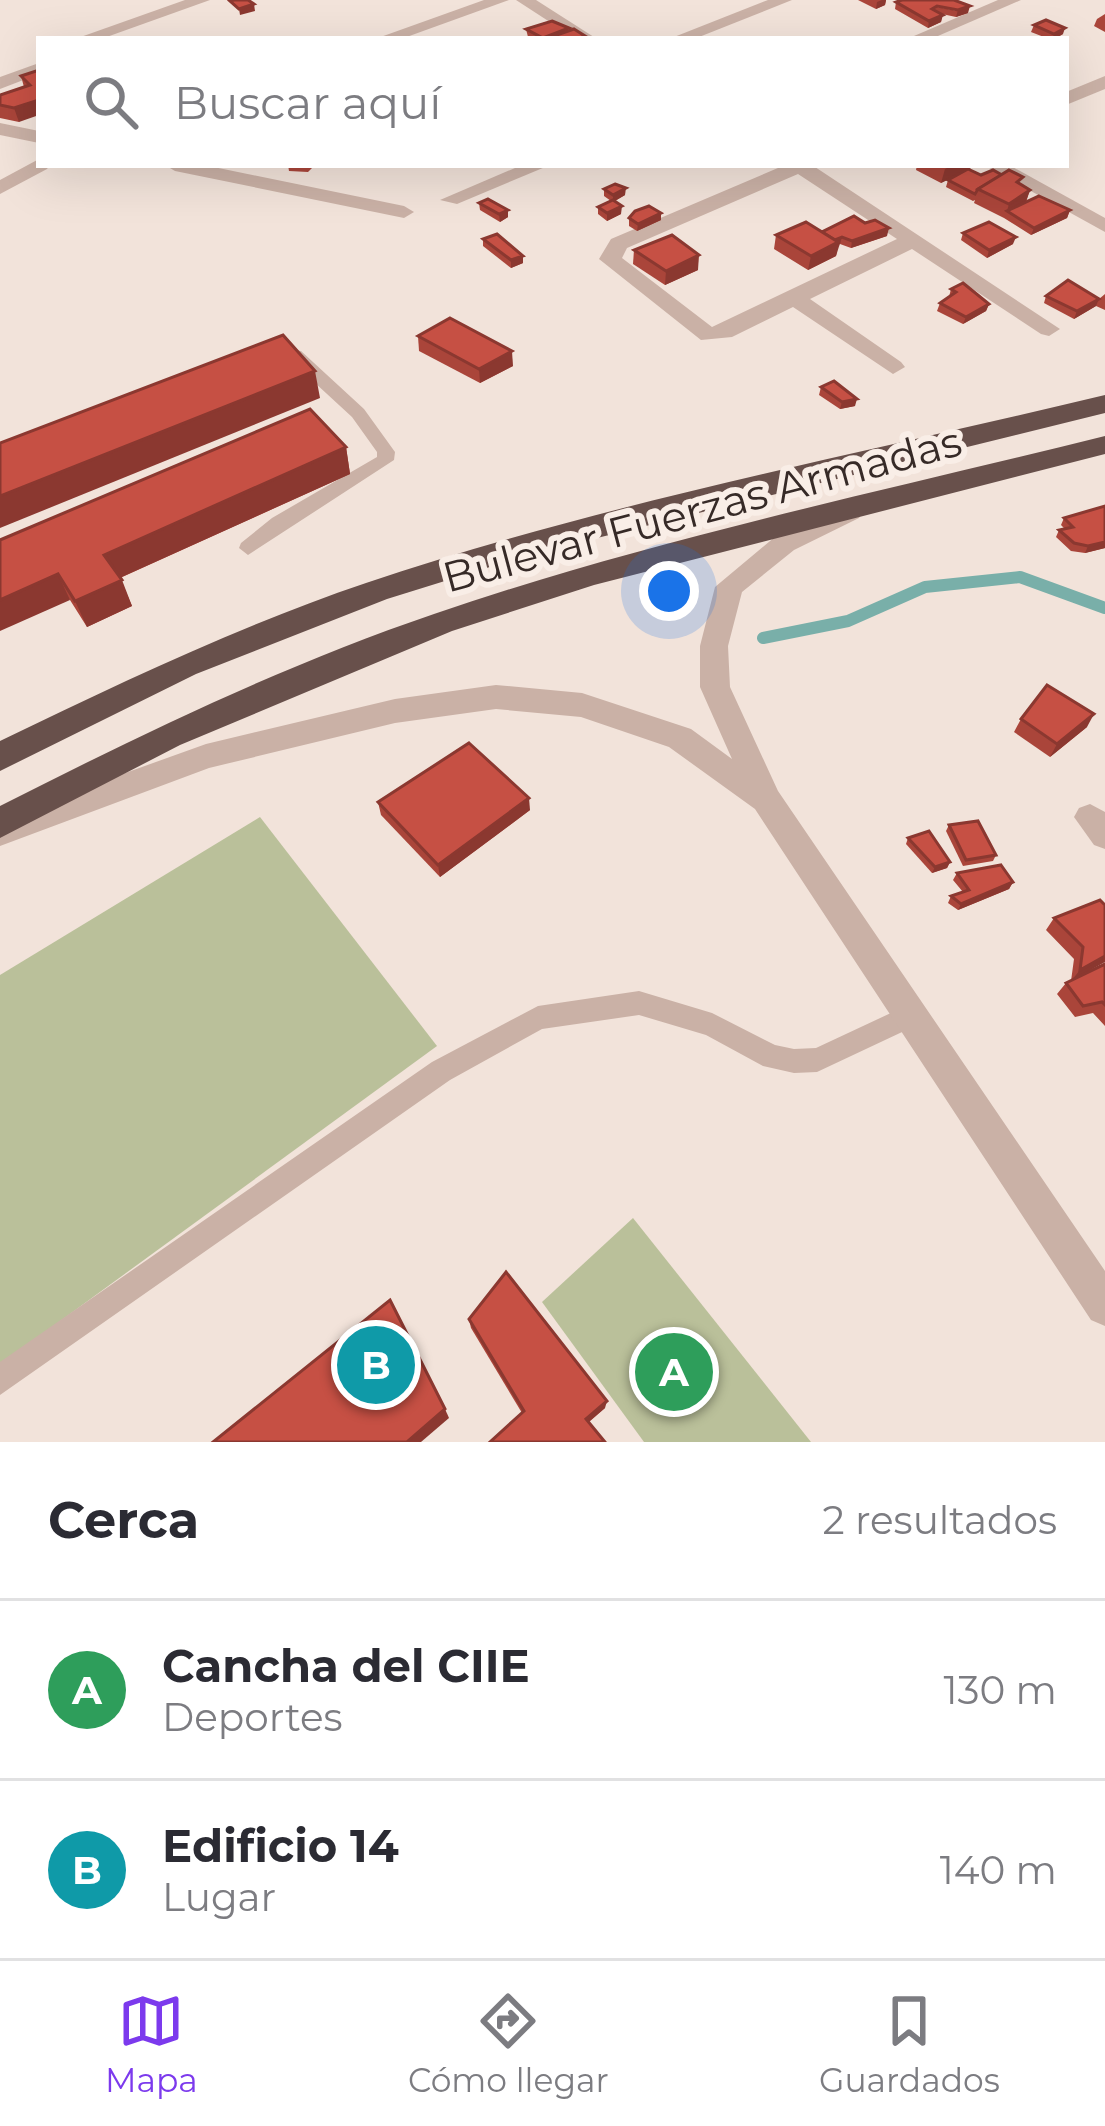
<!DOCTYPE html>
<html lang="es">
<head>
<meta charset="utf-8">
<style>
	:root { --surface:#fff; --page:#f7f7f7; --text:#2b2b33; --muted:#7c7c81; --line:#e1e1e2; --accent:#7c3aed }
	body { margin:0; font-family:Montserrat,sans-serif; background:var(--page); color:var(--text) }
	.you { position:absolute; left:669px; top:591px; width:42px; height:42px; margin:-30px; border:9px solid #fff; border-radius:50%; background:#1a73e8; box-shadow:0 0 0 18px #1a73e833 }
	.badge { display:grid; place-items:center; width:78px; height:78px; border-radius:50%; background:var(--accent); color:#fff; font-size:39px; font-weight:700 }
	.pin { position:absolute; translate:-50% -50%; border:6px solid #fff; box-shadow:0 3px 12px #0006 }
	.list { margin:0; padding:0; list-style:none }
	h2 { display:flex; justify-content:space-between; align-items:center; height:156px; margin:0; padding:0 48px; font-size:51px }
	h2 small { font-size:39px; font-weight:400; color:var(--muted) }
	.list li { display:grid; grid-template-columns:78px 1fr auto; gap:36px; align-items:center; box-sizing:border-box; height:180px; padding:0 48px; border-top:3px solid var(--line) }
	.list b { display:block; font-size:45px; white-space:nowrap }
	.list p { margin:0; font-size:39px; white-space:nowrap; color:var(--muted) }
	.list em { font-size:39px; font-style:normal; color:var(--muted) }
	.icon { flex:none; width:66px; height:66px; fill:none; stroke:currentColor; stroke-width:2; stroke-linecap:round; stroke-linejoin:round }
	.map { position:relative; flex:none; width:1105px; height:1442px; overflow:hidden }
	.search { position:absolute; background:var(--surface); box-shadow:0 12px 48px #0002; left:36px; right:36px; top:36px; height:132px; display:flex; align-items:center; gap:30px; box-sizing:border-box; padding:0 42px; border-radius:0px; color:var(--muted); font-size:45px }
	.sheet { height:516px; background:var(--surface) }
	nav { display:flex; justify-content:space-around; align-items:center; box-sizing:border-box; height:168px; border-top:3px solid var(--line); background:var(--surface); font-size:33px; color:var(--muted) }
	nav a { display:grid; justify-items:center; gap:6px }
	nav .on { color:var(--accent) }
	.map>svg:first-child { display:block }
	.green { fill:#bac09a }
	.lines { fill:none; stroke-linecap:round; stroke-linejoin:round }
	.stream { stroke:#79afa9; stroke-width:12 }
	.service { fill:#cab1a6; fill-rule:evenodd }
	.minor { fill:#cab1a6; fill-rule:evenodd }
	.tertiary { fill:#cab1a6; fill-rule:evenodd }
	.trunk { fill:#68504b; fill-rule:evenodd }
	.wall { fill:#aa453a }
	.shaded-wall { fill:#8b3830 }
	.building { fill:#c65044; stroke:#8b3830; stroke-width:3 }
	.labels { text-anchor:middle; dominant-baseline:central; stroke-width:12; stroke-linejoin:round; paint-order:stroke }
	.street-label { font-size:42px; fill:#362a27; stroke:#f9eee7 }
</style>
</head>
<body>
<div class="map">
<svg width="1105" height="1442" viewBox="0 0 1105 1442">
	<rect width="100%" height="100%" fill="#f2e3da"/>
	<!-- green -->
	<g class="green">
		<polygon points="260,817 437,1046 0,1365 0,975"/>
		<polygon points="633,1218 811,1442 644,1442 542,1302"/>
	</g>
	<g class="lines">
		<!-- stream -->
		<polyline class="stream" points="763,638 848,621 925,587 1020,577 1105,608"/>
		<!-- service -->
		<g class="service">
			<polygon points="295,350 301,351 364,409 395,452 394,460 248,555 239,548 241,543 272,518 377,457 377,452 352,417 289,359 289,351"/>
			<polygon points="639,991 712,1013 775,1045 794,1049 816,1048 908,1005 917,1009 920,1017 917,1025 817,1072 794,1073 763,1066 706,1035 639,1015 542,1029 450,1080 0,1395 0,1362 432,1062 538,1006"/>
		</g>
		<!-- minor -->
		<g class="minor">
			<polygon points="484,0 509,0 401,39 375,39"/>
			<polygon points="516,0 536,0 597,39 576,39"/>
			<polygon points="768,0 792,0 694,39 669,39"/>
			<polygon points="998,0 1021,0 931,39 907,39"/>
			<polygon points="1105,76 1105,89 1066,105 1066,92"/>
			<polygon points="0,123 39,131 39,143 0,135"/>
			<polygon points="39,159 39,165 50,165 47,169 0,194 0,180"/>
			<polygon points="165,165 204,165 404,206 414,212 404,218 175,171"/>
			<polygon points="522,165 550,165 457,204 440,200"/>
			<path d="M785,165H812L1060,329L1049,336L1041,334L912,249L810,299L901,362L905,367L893,374L793,307L732,337L701,340L599,259L611,239ZM798,174L897,239L712,327L622,258L627,248Z"/>
			<polygon points="984,165 1009,165 1105,218 1105,232"/>
			<polygon points="1090,804 1105,812 1105,849 1094,845 1074,817 1079,808"/>
		</g>
		<!-- tertiary -->
		<g class="tertiary">
			<polygon points="185,0 210,0 101,39 75,39"/>
			<polygon points="39,63 39,74 0,89 0,77"/>
			<polygon points="850,503 863,512 859,518 794,550 742,592 728,646 730,687 778,791 1105,1271 1105,1326 1091,1320 755,809 669,747 581,717 496,709 395,723 209,768 0,846 0,818 206,744 395,699 496,685 582,693 691,729 732,759 700,687 700,646 715,587 776,536"/>
		</g>
		<!-- trunk -->
		<g class="trunk">
			<path d="M1105,395V413L532,554L387,599L196,674L0,771V741C120,683 239,626 366,583C602,503 862,454 1105,395Z"/>
			<path d="M1105,436V454L594,585L452,631L180,745L0,838V806C140,735 284,665 434,614C652,539 881,492 1105,436Z"/>
		</g>
	</g>
	<!-- wall -->
	<g class="wall">
		<polygon points="858,0 886,0 885,5 876,9"/>
		<polygon points="902,0 968,13 956,17 942,14 941,22 928,28 895,9 896,2"/>
		<polygon points="1105,14 1105,32 1094,26 1097,19"/>
		<polygon points="1034,25 1063,34 1055,39 1049,39 1031,32"/>
		<polygon points="526,29 569,31 585,39 518,39 528,37"/>
		<polygon points="39,70 19,122 0,118 0,95 24,87 21,76"/>
		<polygon points="288,165 315,165 308,172 289,171"/>
		<polygon points="917,165 977,165 968,169 981,175 1021,184 1030,190 1026,202 1070,210 1067,218 1031,235 1004,218 974,203 975,200 973,201 946,187 948,180 953,177 941,183 916,170"/>
		<polygon points="604,189 625,195 615,201 621,214 607,221 598,214 598,207 611,201 604,196"/>
		<polygon points="479,203 508,217 500,222 480,210"/>
		<polygon points="661,213 661,220 637,231 629,226 629,218"/>
		<polygon points="822,232 887,236 851,248 840,244 838,245 836,256 808,270 774,249 776,235"/>
		<polygon points="963,233 1013,244 987,258 961,240"/>
		<polygon points="483,239 523,256 523,263 511,268 483,246"/>
		<polygon points="634,250 698,270 665,285 633,264"/>
		<polygon points="951,289 989,304 986,311 963,324 937,311 940,303 949,297"/>
		<polygon points="1105,294 1105,310 1096,306 1074,319 1044,303 1046,296 1099,299"/>
		<polygon points="418,336 513,366 480,383 419,351"/>
		<polygon points="821,387 855,406 840,409 819,395"/>
		<polygon points="346,447 350,474 120,578 132,606 87,627 70,600 0,540"/>
		<polygon points="1105,506 1105,548 1085,553 1071,551 1056,537 1059,530 1064,528 1061,525 1064,518"/>
		<polygon points="1021,719 1087,727 1050,757 1014,732"/>
		<polygon points="378,802 530,810 440,877 381,815"/>
		<polygon points="949,825 996,855 993,861 963,866 946,831"/>
		<polygon points="908,838 950,862 947,868 932,873 906,844"/>
		<polygon points="957,873 1013,882 1009,889 958,910 948,903 951,896 963,892 953,880"/>
		<polygon points="1100,900 1082,975 1105,964 1105,1026 1093,1013 1075,1017 1057,994 1066,983 1071,981 1074,959 1046,930 1054,918"/>
		<polygon points="469,1319 605,1408 589,1422 522,1413 471,1328"/>
	</g>
	<!-- shaded-wall -->
	<g class="shaded-wall">
		<polygon points="882,0 886,0 885,5 876,9 877,2"/>
		<polygon points="254,4 255,11 240,15 239,9"/>
		<polygon points="970,6 968,13 956,17 958,10"/>
		<polygon points="943,15 941,22 928,28 929,21"/>
		<polygon points="1065,28 1063,34 1053,39 1054,34"/>
		<polygon points="39,100 39,115 19,122 14,108"/>
		<polygon points="953,165 977,165 941,183 945,169"/>
		<polygon points="626,188 625,195 613,202 613,195"/>
		<polygon points="1030,190 1025,204 1007,211 1009,204"/>
		<polygon points="622,206 621,214 607,221 607,213"/>
		<polygon points="508,210 508,217 500,222 499,214"/>
		<polygon points="1070,210 1067,218 1031,235 1034,228"/>
		<polygon points="661,213 661,220 637,231 638,224"/>
		<polygon points="889,228 887,236 851,248 852,241"/>
		<polygon points="842,237 836,256 808,270 811,256 831,241"/>
		<polygon points="1016,237 1013,244 987,258 989,250"/>
		<polygon points="699,255 698,270 665,285 666,271"/>
		<polygon points="523,256 523,263 511,268 511,260"/>
		<polygon points="1099,299 1096,306 1074,319 1077,311"/>
		<polygon points="989,304 986,311 963,324 966,317"/>
		<polygon points="512,351 513,366 480,383 479,369"/>
		<polygon points="315,371 320,398 0,528 0,496"/>
		<polygon points="857,399 855,406 840,409 842,402"/>
		<polygon points="346,447 350,474 115,580 104,555"/>
		<polygon points="1105,542 1105,548 1085,553 1088,546"/>
		<polygon points="58,574 70,600 0,631 0,600"/>
		<polygon points="122,580 132,606 87,627 75,601"/>
		<polygon points="1094,714 1087,727 1050,757 1057,744"/>
		<polygon points="529,798 530,810 440,877 438,865"/>
		<polygon points="950,862 947,868 932,873 935,867"/>
		<polygon points="1013,882 1009,889 958,910 961,904"/>
		<polygon points="1105,956 1105,962 1071,981 1080,970"/>
		<polygon points="607,1401 605,1408 585,1425 586,1419"/>
		<polygon points="445,1409 449,1418 421,1442 407,1442"/>
	</g>
	<!-- building -->
	<g class="building">
		<polygon points="234,0 248,0 254,4 239,9 230,1"/>
		<polygon points="902,0 954,0 970,6 958,10 937,6 932,9 943,15 929,21 896,2"/>
		<polygon points="1046,20 1065,28 1054,34 1034,25"/>
		<polygon points="552,21 569,28 543,38 526,29"/>
		<polygon points="574,29 585,36 577,39 545,39"/>
		<polygon points="39,70 39,100 14,108 0,105 0,95 30,85 21,76"/>
		<polygon points="968,169 981,175 993,170 1002,175 978,189 975,194 948,180"/>
		<polygon points="1009,170 1023,177 1017,182 1030,190 1009,204 978,189"/>
		<polygon points="615,184 626,188 613,195 604,189"/>
		<polygon points="1039,196 1070,210 1034,228 1007,211"/>
		<polygon points="488,199 508,210 499,214 479,203"/>
		<polygon points="613,200 622,206 607,213 598,207"/>
		<polygon points="649,206 661,213 638,224 629,218 635,211"/>
		<polygon points="854,216 865,223 875,220 889,228 852,241 842,237 835,240 822,232"/>
		<polygon points="806,222 838,242 811,256 776,235"/>
		<polygon points="989,222 1016,237 989,250 963,233"/>
		<polygon points="497,234 523,256 511,260 483,239"/>
		<polygon points="672,235 699,255 666,271 634,250"/>
		<polygon points="1068,280 1099,299 1077,311 1046,296"/>
		<polygon points="963,283 989,304 966,317 940,303 956,292 951,289"/>
		<polygon points="450,318 512,351 479,369 418,336"/>
		<polygon points="283,335 315,371 0,496 0,443"/>
		<polygon points="834,381 857,399 842,402 821,387"/>
		<polygon points="310,409 346,447 104,555 122,580 75,601 58,574 0,600 0,540"/>
		<polygon points="1105,506 1105,542 1088,546 1074,543 1059,530 1073,527 1064,518"/>
		<polygon points="1047,685 1094,714 1057,744 1021,719"/>
		<polygon points="469,743 529,798 438,865 378,802"/>
		<polygon points="978,821 996,855 966,860 949,825"/>
		<polygon points="929,831 950,862 935,867 908,838"/>
		<polygon points="1001,865 1013,882 961,904 951,896 969,890 957,873"/>
		<polygon points="1100,900 1105,905 1105,956 1080,970 1083,947 1054,918"/>
		<polygon points="1105,964 1105,1005 1102,1002 1083,1006 1066,983"/>
		<polygon points="506,1272 607,1401 586,1419 605,1442 490,1442 524,1411 469,1319"/>
		<polygon points="390,1300 445,1409 407,1442 213,1442"/>
	</g>
	<g class="labels">
		<!-- street labels -->
		<g class="street-label">
			<text transform="translate(702 509) rotate(-15)">Bulevar Fuerzas Armadas</text>
		</g>
	</g>
</svg>
<div class="you"></div>
<div class="pin badge" style="left:674px;top:1372px;background:#2e9e5b">A</div>
<div class="pin badge" style="left:376px;top:1365px;background:#0f9aa8">B</div>
<div class="search"><svg class="icon" aria-label="search" viewBox="0 0 24 24"><circle cx="10" cy="10" r="6"/><path d="M15 15l6 6"/></svg>Buscar aquí</div>
</div>
<section class="sheet">
<h2>Cerca<small>2 resultados</small></h2>
<ul class="list">
<li><span class="badge" style="background:#2e9e5b">A</span><div><b>Cancha del CIIE</b><p>Deportes</p></div><em>130 m</em></li>
<li><span class="badge" style="background:#0f9aa8">B</span><div><b>Edificio 14</b><p>Lugar</p></div><em>140 m</em></li>
</ul>
</section>
<nav>
<a class="on"><svg class="icon" aria-label="map" viewBox="0 0 24 24"><path d="M3 6l6-2 6 2 6-2v14l-6 2-6-2-6 2zM9 4v14M15 6v14"/></svg>Mapa</a>
<a><svg class="icon" aria-label="directions" viewBox="0 0 24 24"><path d="M12 3l9 9-9 9-9-9zM9 14v-3h6M13 9l2 2-2 2"/></svg>Cómo llegar</a>
<a><svg class="icon" aria-label="saved" viewBox="0 0 24 24"><path d="M7 4h10v16l-5-4-5 4z"/></svg>Guardados</a>
</nav>
</body>
</html>
